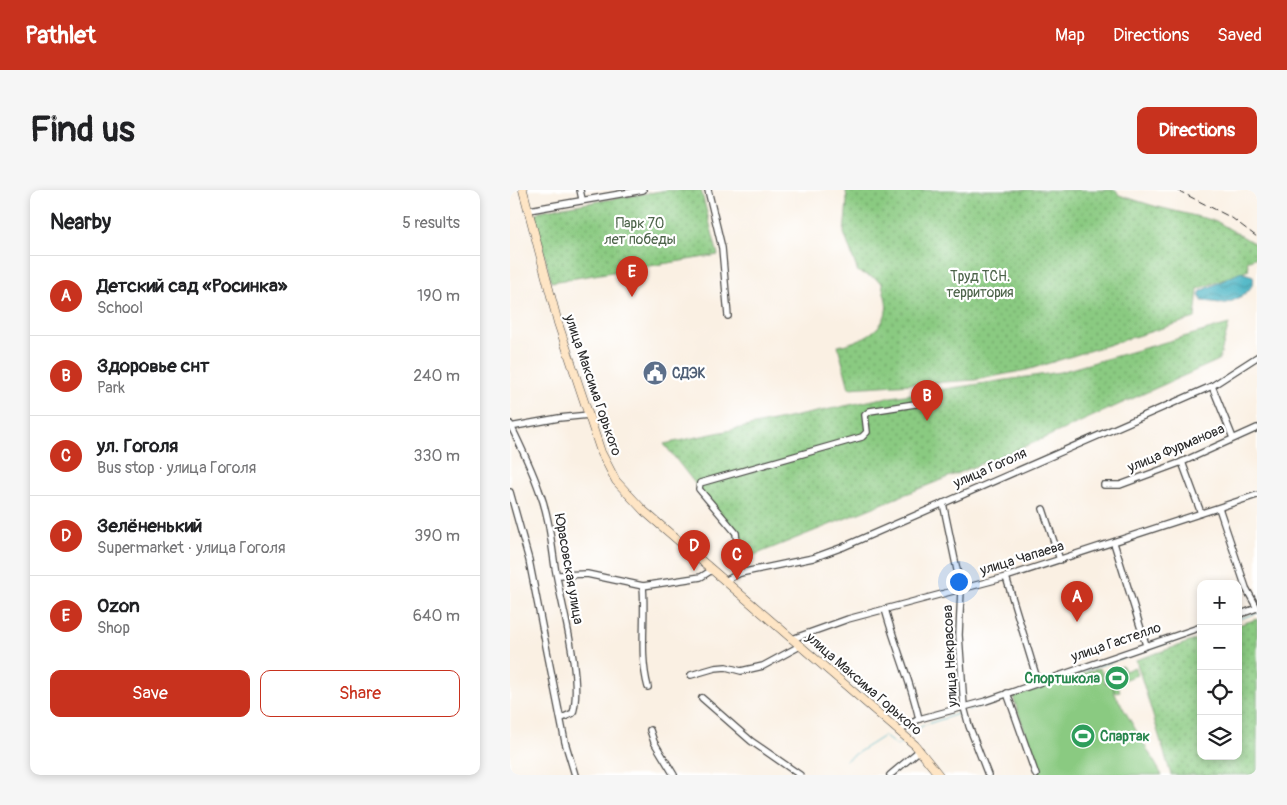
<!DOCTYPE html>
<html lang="en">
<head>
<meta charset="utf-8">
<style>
	:root { --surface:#fff; --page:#f6f6f6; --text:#202124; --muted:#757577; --line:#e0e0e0; --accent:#c8321e }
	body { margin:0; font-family:Pangolin,sans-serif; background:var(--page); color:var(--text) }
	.controls { position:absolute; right:15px; bottom:15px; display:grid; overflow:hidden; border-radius:10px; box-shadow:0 2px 8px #0003 }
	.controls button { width:45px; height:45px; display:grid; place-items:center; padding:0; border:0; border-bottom:1px solid var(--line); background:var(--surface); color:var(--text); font:25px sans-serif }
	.you { position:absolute; left:448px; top:391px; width:18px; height:18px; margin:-12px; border:4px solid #fff; border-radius:50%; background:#1a73e8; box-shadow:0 0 0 8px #1a73e833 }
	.badge { display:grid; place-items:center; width:32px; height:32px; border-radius:50%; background:var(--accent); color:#fff; font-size:16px; font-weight:700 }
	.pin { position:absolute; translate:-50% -41px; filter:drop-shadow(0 1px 2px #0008) }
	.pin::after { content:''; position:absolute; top:26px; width:18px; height:15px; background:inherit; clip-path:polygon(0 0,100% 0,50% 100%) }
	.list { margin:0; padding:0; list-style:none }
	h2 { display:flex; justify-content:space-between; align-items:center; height:65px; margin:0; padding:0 20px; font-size:21px }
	h2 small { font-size:16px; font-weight:400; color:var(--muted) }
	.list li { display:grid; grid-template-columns:32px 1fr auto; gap:15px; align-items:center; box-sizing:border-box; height:80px; padding:0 20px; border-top:1px solid var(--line) }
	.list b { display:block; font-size:19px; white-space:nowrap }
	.list p { margin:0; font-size:16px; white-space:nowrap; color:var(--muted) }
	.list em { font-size:16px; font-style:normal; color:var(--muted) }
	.actions { display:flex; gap:10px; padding:15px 20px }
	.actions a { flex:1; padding:11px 0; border:1px solid var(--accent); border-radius:10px; text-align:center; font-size:18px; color:var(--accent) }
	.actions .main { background:var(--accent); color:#fff }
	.icon { flex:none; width:28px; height:28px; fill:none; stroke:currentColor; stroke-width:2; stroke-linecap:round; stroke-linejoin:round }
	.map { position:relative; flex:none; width:747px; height:585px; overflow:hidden; border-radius:10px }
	header { display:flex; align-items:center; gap:30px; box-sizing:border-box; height:70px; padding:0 25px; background:var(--accent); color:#fff }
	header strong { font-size:24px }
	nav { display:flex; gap:28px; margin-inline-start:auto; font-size:18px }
	.intro { display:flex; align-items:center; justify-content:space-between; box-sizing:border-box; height:120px; padding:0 30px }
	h1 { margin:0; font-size:35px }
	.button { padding:12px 22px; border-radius:10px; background:var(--accent); color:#fff; font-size:18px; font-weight:700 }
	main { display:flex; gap:30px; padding:0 30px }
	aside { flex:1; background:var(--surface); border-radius:10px; box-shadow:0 2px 8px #0003 }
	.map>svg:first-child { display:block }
	.grass { fill:#8aca81; stroke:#5a7a56 }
	.park { fill:url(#park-dots); stroke:#5a7a56 }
	.water { fill:url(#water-waves); stroke:#386e76 }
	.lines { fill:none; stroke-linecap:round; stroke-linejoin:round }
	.stream { stroke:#45b2c2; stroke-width:1 }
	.street-casing { stroke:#4a4947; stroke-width:8 }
	.secondary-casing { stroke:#4a4947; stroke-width:9 }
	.street { stroke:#fff; stroke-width:5.5 }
	.secondary { stroke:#fee5c5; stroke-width:8 }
	.rail { stroke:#2b2b2b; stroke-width:1; stroke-dasharray:8 4; stroke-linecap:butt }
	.labels { text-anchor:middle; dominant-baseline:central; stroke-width:4.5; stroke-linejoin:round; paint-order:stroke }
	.park-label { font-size:14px; fill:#4c6349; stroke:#fff }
	.service-label { font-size:14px; font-weight:bold; fill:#4e5e75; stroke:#fff; text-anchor:start }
	.street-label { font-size:14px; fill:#2b2b2b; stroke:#fff }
	.leisure-label { font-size:14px; font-weight:bold; fill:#27864d; stroke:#fff; text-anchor:end }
</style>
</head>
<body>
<header>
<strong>Pathlet</strong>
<nav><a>Map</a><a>Directions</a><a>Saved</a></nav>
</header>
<div class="intro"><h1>Find us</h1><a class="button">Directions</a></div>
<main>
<aside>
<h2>Nearby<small>5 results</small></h2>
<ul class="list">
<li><span class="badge">A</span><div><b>Детский сад «Росинка»</b><p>School</p></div><em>190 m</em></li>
<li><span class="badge">B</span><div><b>Здоровье снт</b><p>Park</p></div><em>240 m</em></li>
<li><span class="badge">C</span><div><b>ул. Гоголя</b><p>Bus stop · улица Гоголя</p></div><em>330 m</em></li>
<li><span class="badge">D</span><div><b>Зелёненький</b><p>Supermarket · улица Гоголя</p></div><em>390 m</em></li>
<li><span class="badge">E</span><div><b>Ozon</b><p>Shop</p></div><em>640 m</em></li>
</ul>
<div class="actions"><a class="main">Save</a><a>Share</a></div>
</aside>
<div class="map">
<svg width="747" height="585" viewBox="0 0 747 585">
	<defs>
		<pattern id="park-dots" width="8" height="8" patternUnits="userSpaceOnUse" patternTransform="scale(1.25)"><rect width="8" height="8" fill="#8aca81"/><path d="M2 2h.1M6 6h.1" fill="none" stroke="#71a46a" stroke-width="1.8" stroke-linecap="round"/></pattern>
		<pattern id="water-waves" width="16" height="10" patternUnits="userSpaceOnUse" patternTransform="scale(1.25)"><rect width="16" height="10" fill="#45b2c2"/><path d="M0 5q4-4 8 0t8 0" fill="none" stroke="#3a919e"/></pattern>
	</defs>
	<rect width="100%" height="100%" fill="#fff"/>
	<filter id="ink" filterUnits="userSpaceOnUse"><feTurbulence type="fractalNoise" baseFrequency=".02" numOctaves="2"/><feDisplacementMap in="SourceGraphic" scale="10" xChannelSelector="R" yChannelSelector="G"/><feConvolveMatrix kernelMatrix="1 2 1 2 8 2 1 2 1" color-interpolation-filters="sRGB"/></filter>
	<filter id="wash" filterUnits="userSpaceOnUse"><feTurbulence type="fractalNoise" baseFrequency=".0096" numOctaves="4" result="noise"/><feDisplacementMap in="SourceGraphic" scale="20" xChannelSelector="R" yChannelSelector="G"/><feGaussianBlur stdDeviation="1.12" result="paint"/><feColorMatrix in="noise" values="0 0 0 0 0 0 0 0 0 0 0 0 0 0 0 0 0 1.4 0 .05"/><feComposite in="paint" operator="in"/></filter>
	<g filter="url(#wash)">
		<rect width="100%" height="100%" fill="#faf0e3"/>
		<!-- grass -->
		<g class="grass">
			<polygon points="613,476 615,481 625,477 627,485 607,492 610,501 605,502 601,491 597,492 594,482"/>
			<polygon points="590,478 595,493 601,492 605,504 652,585 530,585 503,507"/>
		</g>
		<!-- park -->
		<g class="park">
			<polygon points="157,0 191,0 208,65 41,92 25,26 29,21"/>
			<path d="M336,0H606L609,5L644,16L706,31L747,55V67L737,71L739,80L688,99L685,128L517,180L465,190L339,198L328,156C347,152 373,142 376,121C378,113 373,101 372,93L365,88L348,82L334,43L337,11Z"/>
			<polygon points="719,134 709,170 523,253 242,366 154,254 368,209 550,182"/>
			<polygon points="747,429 747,585 661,585 626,470 691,448 691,566 728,566 728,435"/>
		</g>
		<!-- water -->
		<path class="water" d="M731,82L743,86C747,99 727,110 717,113C710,114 699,111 692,111L689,105L691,101Z"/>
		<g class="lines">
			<!-- stream -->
			<g class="stream">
				<polyline points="728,429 747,423"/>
				<polyline points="540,492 691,442"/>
				<polyline points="458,520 472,515"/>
				<polyline points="403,542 414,535 451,523"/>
				<polyline points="336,570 374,546 387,556 393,551"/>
			</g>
		</g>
	</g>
	<g filter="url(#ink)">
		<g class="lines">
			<defs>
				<g id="street">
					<polyline points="70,0 72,9"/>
					<polyline points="198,0 212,58 218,126"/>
					<polyline points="19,20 133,0"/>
					<polyline points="702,196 723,248"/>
					<path d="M0,234C10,255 21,277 29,300C39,325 41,351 45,377C51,414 73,488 63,523L52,528"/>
					<polyline points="0,237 49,228 79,225"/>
					<polyline points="672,272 691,323"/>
					<polyline points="594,295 610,295 672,272 747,238"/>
					<polyline points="0,302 19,370 55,552 65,585"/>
					<polyline points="433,313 451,399 449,445 454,517 459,536 478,585"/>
					<polyline points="709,318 736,398 747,418"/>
					<polyline points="533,319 550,370"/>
					<polyline points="604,353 636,455"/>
					<polyline points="230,383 226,343 189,299 190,293 352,247 357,242 355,225 360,221 424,211"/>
					<polyline points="48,385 77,384 133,396 191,387 202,380"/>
					<polyline points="496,387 528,492"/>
					<polyline points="215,391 230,383 303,368 333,357 702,196 747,167"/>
					<path d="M133,396C136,430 129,464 138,497"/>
					<path d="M375,419C385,456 401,492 409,529"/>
					<polyline points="728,425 747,418"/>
					<polyline points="282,449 338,429 496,387 747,305"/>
					<polyline points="181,485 205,478 216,477 231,481 253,476 290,456"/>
					<polyline points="497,503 526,585"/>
					<polyline points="192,508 241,551 290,585"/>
					<polyline points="140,540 144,552 164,585"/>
					<polyline points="389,541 409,529 476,511 691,437"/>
					<polyline points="380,585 410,560"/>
				</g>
				<polyline id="secondary" points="13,0 48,133 91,262 106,291 134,321 405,555 429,585"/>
			</defs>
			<!-- street casing -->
			<use href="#street" class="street-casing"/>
			<!-- secondary casing -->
			<use href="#secondary" class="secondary-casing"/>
			<!-- street -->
			<use href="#street" class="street"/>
			<!-- secondary -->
			<use href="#secondary" class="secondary"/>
			<!-- rail -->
			<polyline class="rail" points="667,0 722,28 747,47"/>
		</g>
	</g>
	<!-- icons -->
	<defs>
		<symbol id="civic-disc" viewBox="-11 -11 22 22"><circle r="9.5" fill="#5c6f8a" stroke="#fff"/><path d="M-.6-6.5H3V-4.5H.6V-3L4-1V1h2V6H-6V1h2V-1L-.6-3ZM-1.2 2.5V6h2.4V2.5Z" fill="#fff"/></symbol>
		<symbol id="stadium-disc" viewBox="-11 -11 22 22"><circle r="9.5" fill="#2e9e5b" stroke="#fff"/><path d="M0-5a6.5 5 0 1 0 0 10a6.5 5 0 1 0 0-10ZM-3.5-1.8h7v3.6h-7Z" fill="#fff"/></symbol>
	</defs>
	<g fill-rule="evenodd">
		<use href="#civic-disc" x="131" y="169" width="28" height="28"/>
		<use href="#stadium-disc" x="593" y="474" width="28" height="28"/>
		<use href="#stadium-disc" x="559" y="532" width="28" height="28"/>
	</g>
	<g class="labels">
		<!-- park labels -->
		<g class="park-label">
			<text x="130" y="33">Парк 70<tspan x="130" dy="16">лет победы</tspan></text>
			<text x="470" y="86">Труд ТСН.<tspan x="470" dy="16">территория</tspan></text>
		</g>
		<!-- service labels -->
		<g class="service-label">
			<text x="162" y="183">СДЭК</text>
		</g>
		<!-- street labels -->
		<g class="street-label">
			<text transform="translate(83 195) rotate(71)">улица Максима Горького</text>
			<text transform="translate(666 258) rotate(-23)">улица Фурманова</text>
			<text transform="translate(480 278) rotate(-24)">улица Гоголя</text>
			<text transform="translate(512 368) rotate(-17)">улица Чапаева</text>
			<text transform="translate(59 379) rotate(80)">Юрасовская улица</text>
			<text transform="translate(606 452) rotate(-19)">улица Гастелло</text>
			<text transform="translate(440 466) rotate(-93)">улица Некрасова</text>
			<text transform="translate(354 494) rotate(41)">улица Максима Горького</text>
		</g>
		<!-- leisure labels -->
		<g class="leisure-label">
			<text x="590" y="488">Спортшкола</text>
			<text x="590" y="546" text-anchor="start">Спартак</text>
		</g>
	</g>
</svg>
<div class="controls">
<button>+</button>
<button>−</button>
<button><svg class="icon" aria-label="locate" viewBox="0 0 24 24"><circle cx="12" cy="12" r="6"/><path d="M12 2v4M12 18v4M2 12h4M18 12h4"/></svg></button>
<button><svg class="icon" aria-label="layers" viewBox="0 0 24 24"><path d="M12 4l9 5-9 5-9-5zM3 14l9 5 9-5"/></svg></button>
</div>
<div class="you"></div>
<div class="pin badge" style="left:567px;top:432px">A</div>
<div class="pin badge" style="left:417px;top:231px">B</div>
<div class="pin badge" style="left:227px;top:390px">C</div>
<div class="pin badge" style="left:184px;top:381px">D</div>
<div class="pin badge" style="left:122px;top:107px">E</div>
</div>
</main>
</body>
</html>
